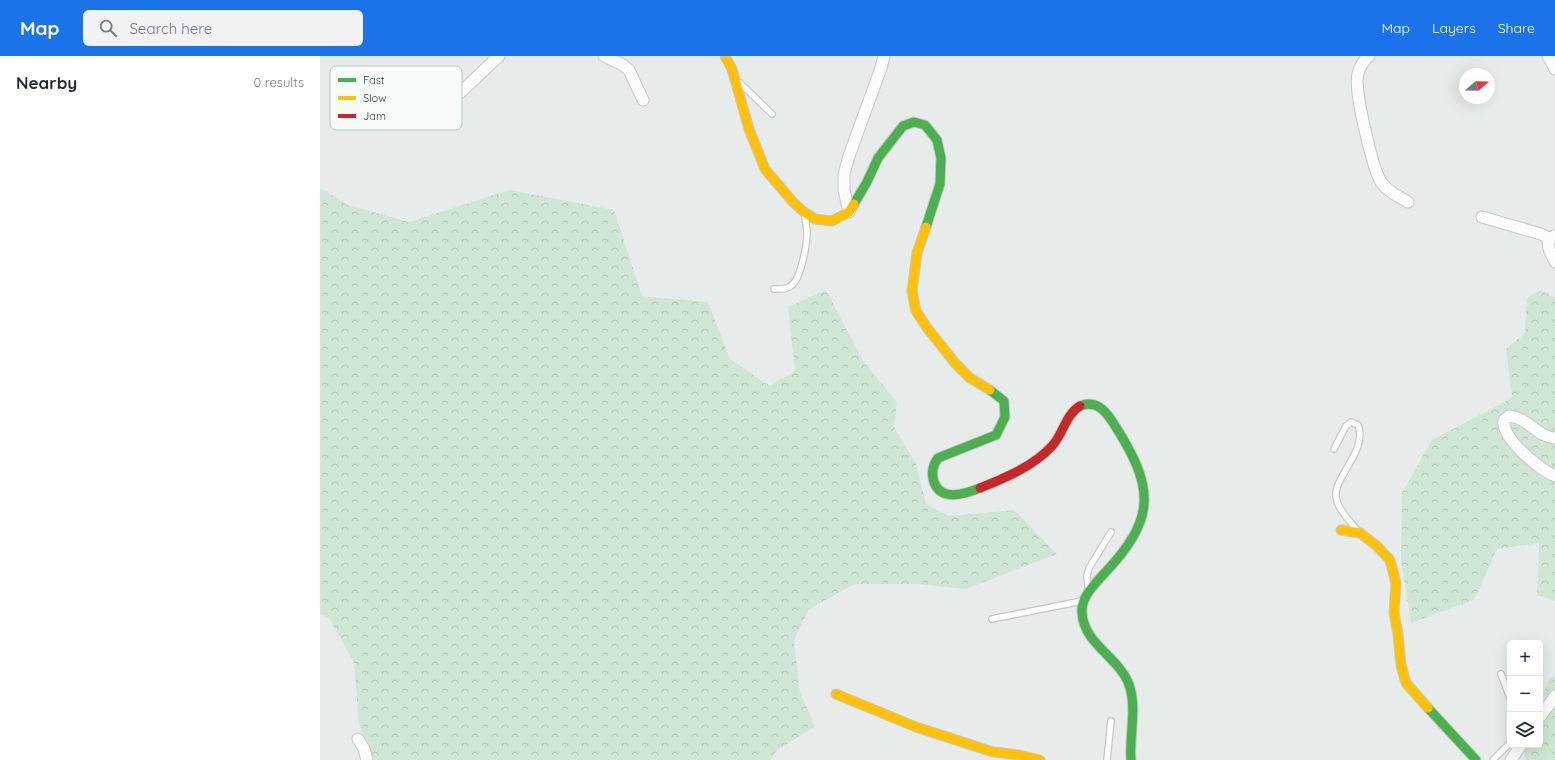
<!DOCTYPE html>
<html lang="en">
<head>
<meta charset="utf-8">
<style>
	:root { --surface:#fff; --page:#f2f2f3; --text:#1f2937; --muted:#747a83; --line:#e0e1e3; --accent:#1a73e8 }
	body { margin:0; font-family:Quicksand,sans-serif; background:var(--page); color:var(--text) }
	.controls { position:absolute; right:12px; bottom:12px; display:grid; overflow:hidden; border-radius:6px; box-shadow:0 4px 16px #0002 }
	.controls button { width:36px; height:36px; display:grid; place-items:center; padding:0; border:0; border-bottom:1px solid var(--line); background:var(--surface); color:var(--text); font:20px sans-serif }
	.compass { position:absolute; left:1139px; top:12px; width:36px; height:36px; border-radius:50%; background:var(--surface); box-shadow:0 4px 16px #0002; rotate:70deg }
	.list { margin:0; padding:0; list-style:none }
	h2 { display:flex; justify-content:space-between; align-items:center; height:52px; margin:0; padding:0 16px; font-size:17px }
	h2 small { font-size:13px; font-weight:400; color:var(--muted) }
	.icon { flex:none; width:22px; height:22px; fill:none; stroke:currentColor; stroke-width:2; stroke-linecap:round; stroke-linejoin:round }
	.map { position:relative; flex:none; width:1235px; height:704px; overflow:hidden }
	header { display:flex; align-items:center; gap:24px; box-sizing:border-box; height:56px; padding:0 20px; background:var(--accent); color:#fff }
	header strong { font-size:19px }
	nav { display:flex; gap:22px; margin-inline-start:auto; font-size:14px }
	.search { width:280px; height:36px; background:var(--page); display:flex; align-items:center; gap:10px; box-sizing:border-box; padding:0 14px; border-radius:6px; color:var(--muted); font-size:15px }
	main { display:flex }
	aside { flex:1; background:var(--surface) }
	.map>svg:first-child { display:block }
	.forest { fill:url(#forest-crowns) }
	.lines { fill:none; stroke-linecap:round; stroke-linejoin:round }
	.lane-casing { stroke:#c4c9c7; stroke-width:8 }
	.street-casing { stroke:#c4c9c7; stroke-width:13 }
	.fast-casing { stroke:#c2cac7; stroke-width:11 }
	.slow-casing { stroke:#c2cac7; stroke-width:11 }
	.jam-casing { stroke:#c2cac7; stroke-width:11 }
	.lane { stroke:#fbfcfc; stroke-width:5.5 }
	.street { stroke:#fbfcfc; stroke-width:11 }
	.fast { stroke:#4caf50; stroke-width:9 }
	.slow { stroke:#ffc107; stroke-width:9 }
	.jam { stroke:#c62828; stroke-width:9 }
	.key { fill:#f6fbf8; stroke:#b6c4bf; stroke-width:1 }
	.key-label { font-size:11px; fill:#22433a }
</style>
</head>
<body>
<header>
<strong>Map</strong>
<div class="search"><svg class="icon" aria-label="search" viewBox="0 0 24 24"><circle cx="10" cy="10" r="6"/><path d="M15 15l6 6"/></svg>Search here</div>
<nav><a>Map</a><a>Layers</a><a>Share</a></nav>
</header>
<main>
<aside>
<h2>Nearby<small>0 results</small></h2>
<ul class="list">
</ul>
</aside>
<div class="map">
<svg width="1235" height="704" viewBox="0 0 1235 704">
	<defs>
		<pattern id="forest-crowns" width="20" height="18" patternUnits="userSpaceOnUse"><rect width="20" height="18" fill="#cfe6d6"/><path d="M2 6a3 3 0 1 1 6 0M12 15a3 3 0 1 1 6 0" fill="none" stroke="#b1c6b8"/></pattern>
	</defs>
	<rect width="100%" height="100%" fill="#e7ecea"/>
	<!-- forest -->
	<g class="forest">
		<polygon points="0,132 28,149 89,166 190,134 294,154 322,240 388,246 410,303 450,330 475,315 468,251 506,234 543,305 577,346 574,371 596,408 606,448 628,460 694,454 737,498 646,533 597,528 535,528 489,553 474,584 480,636 495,671 457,694 451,704 54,704 39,669 34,607 9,562 0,558"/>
		<polygon points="1220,234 1235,242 1235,545 1217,539 1219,487 1177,493 1154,544 1091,567 1081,504 1082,437 1112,384 1192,342 1186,293 1205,277 1207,242"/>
		<polygon points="1235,620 1235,704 1205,704 1204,689 1220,689 1220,644 1230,622"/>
	</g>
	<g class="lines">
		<defs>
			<g id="lane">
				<polyline points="420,27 452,58"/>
				<path d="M454,233C460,233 467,234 472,229C481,222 487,188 487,176C487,171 485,165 485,160"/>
				<path d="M1014,393L1026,370L1031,366L1038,369C1048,394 1014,421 1016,440C1017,453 1030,465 1037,474"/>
				<polyline points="768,531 767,519 769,512 791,476"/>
				<polyline points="672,563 762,545"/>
				<polyline points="1181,618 1190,642"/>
				<polyline points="787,704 791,665"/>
				<polyline points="1173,704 1190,687"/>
			</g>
			<g id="street">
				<polyline points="284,0 303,9 309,14 323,44"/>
				<path d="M1049,0C1044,4 1039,12 1038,18C1033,32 1053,113 1061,126C1068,136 1078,140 1088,146"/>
				<polyline points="1228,0 1235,13"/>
				<polyline points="96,61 127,47 143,34 179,0"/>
				<polyline points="529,156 524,134 524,118 529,100 561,12 564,0"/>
				<polyline points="1162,161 1221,178 1230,183"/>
				<polyline points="1234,180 1228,184 1229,193 1235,206"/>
				<path d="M1235,382C1217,381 1207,361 1189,360L1184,364C1181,382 1220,414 1235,420"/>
				<polyline points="1220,661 1235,640"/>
				<polyline points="38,683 44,693 47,704"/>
				<polyline points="1191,704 1201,689"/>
			</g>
			<g id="fast">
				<polyline points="534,148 547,126 558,102 583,70 594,66 605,69 617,84 621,102 620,128 606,171"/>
				<path d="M760,350C775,344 784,353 792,365C835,431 838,462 782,520C773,530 761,542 762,556C763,587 797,600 808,626C818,650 809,678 811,704"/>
				<path d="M660,432C645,438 621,446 614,426C611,417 612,410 618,402L676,379L685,361L684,345L670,334"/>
				<polyline points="1108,652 1156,704"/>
			</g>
			<g id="slow">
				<polyline points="405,0 412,13 429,73 445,113 473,146 484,156 495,163 512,165 529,156 534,148"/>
				<polyline points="606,171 597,197 592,235 596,255 608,273 635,307 650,322 670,334"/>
				<polyline points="1021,474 1040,477 1057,490 1070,504 1076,527 1074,557 1078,578 1081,609 1086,627 1108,652"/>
				<polyline points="516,638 596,671 673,696 699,699 720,704"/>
			</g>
			<path id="jam" d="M660,432C685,422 714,410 732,390C743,378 746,358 760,350"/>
		</defs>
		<!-- lane casing -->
		<use href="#lane" class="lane-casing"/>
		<!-- street casing -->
		<use href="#street" class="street-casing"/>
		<!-- fast casing -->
		<use href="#fast" class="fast-casing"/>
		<!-- slow casing -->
		<use href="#slow" class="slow-casing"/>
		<!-- jam casing -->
		<use href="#jam" class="jam-casing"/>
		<!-- lane -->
		<use href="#lane" class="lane"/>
		<!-- street -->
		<use href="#street" class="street"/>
		<!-- fast -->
		<use href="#fast" class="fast"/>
		<!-- slow -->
		<use href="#slow" class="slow"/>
		<!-- jam -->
		<use href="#jam" class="jam"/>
	</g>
	<!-- legend -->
	<rect x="10" y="10" width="132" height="64" rx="6" class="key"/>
	<rect x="18" y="22" width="18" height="4" fill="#4caf50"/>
	<rect x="18" y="40" width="18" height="4" fill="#ffc107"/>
	<rect x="18" y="58" width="18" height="4" fill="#c62828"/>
	<g class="key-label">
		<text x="43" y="28">Fast</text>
		<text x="43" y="46">Slow</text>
		<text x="43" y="64">Jam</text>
	</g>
</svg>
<div class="controls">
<button>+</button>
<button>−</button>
<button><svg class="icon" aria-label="layers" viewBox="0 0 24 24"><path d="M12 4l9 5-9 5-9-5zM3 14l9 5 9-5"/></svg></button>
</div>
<svg class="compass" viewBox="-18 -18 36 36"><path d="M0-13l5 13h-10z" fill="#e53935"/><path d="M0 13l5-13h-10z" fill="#747a83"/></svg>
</div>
</main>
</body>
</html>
